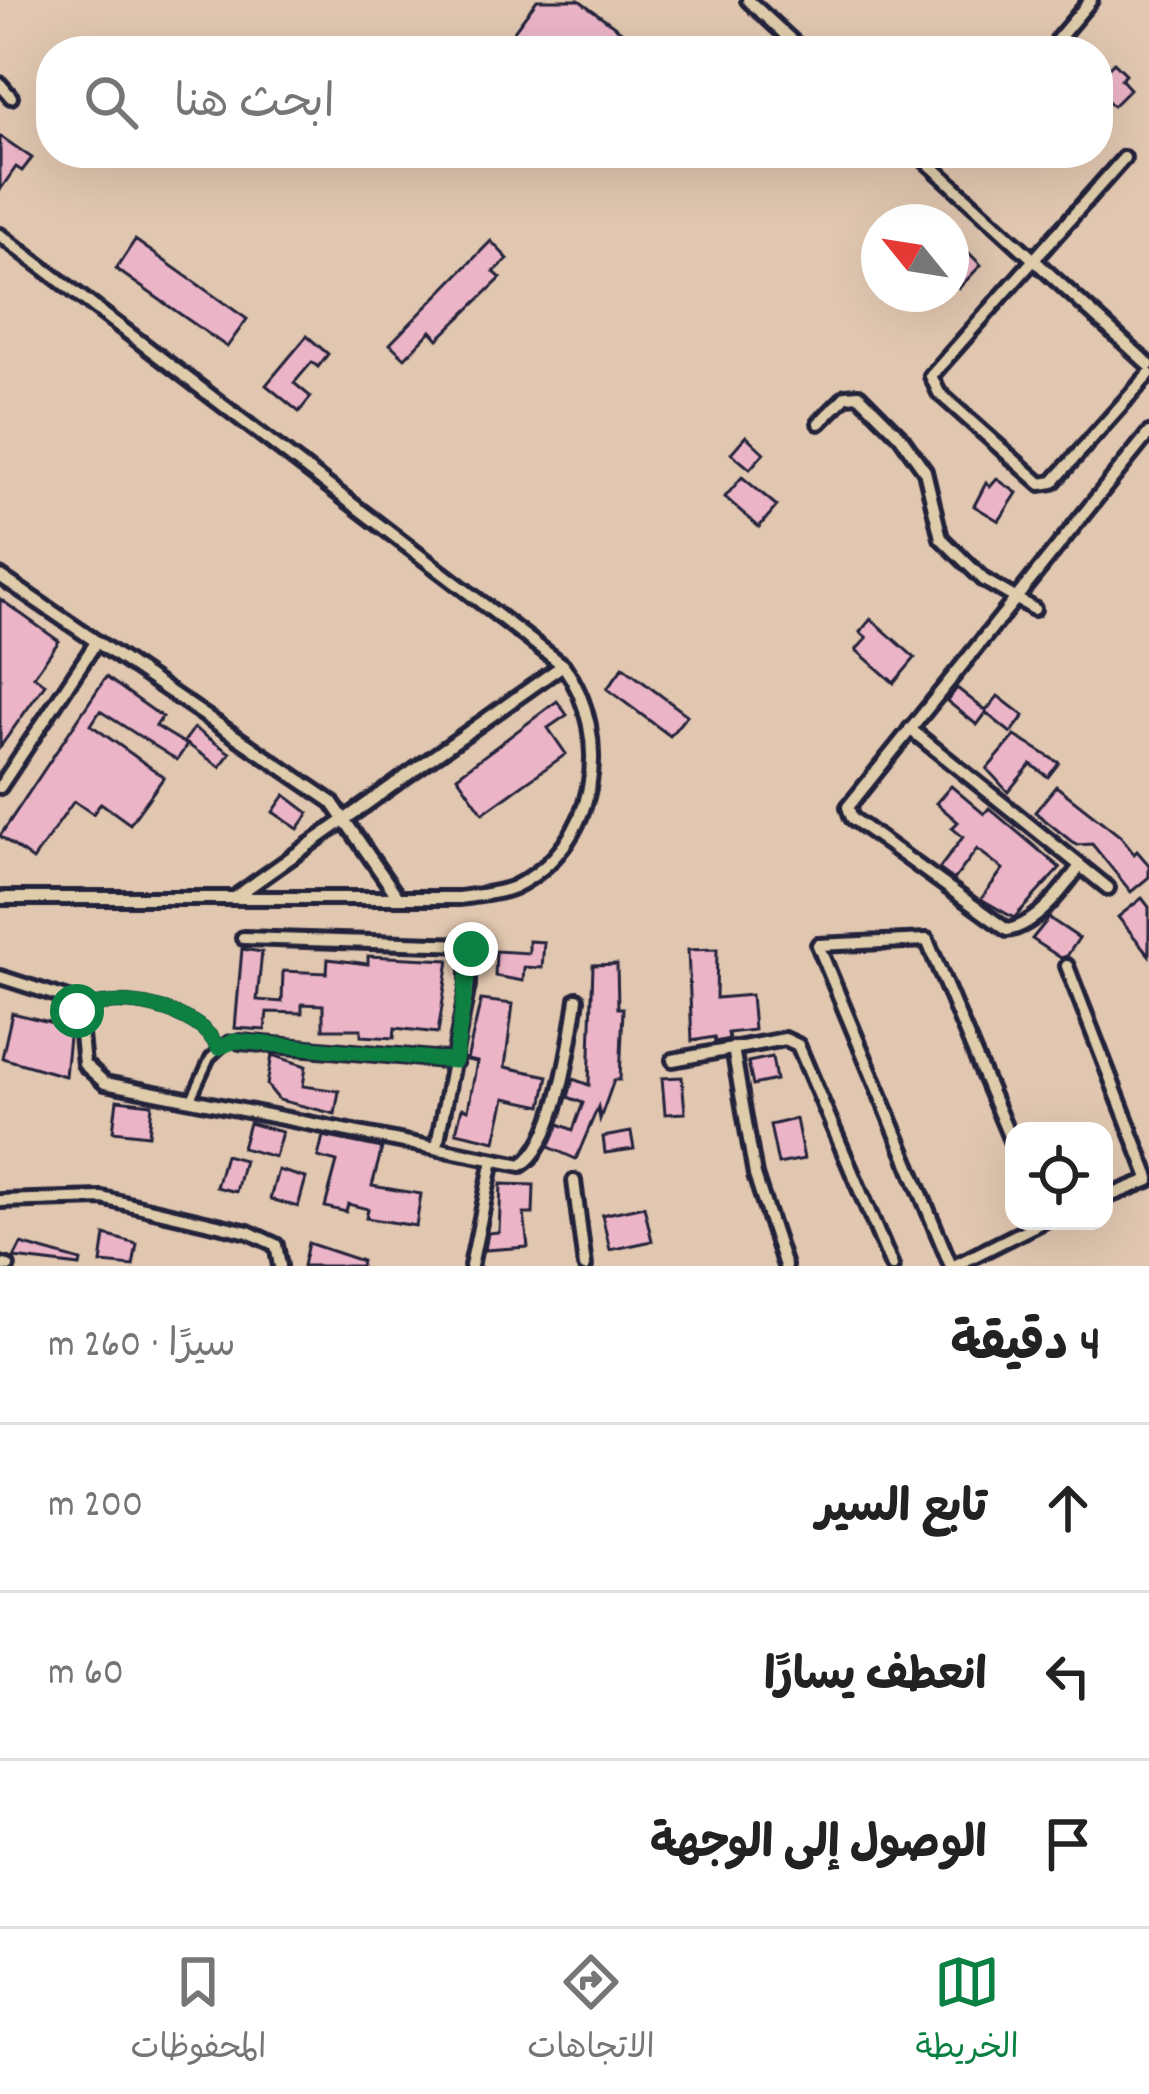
<!DOCTYPE html>
<html lang="ar">
<head>
<meta charset="utf-8">
<style>
	:root { --surface:#fff; --page:#f6f6f6; --text:#222; --muted:#767676; --line:#e0e0e0; --accent:#0b8043 }
	body { margin:0; font-family:Dekko,"Playpen Sans Arabic",sans-serif; background:var(--page); color:var(--text); direction:rtl }
	.controls { position:absolute; right:36px; bottom:36px; display:grid; overflow:hidden; border-radius:24px; box-shadow:0 12px 48px #0002 }
	.controls button { width:108px; height:108px; display:grid; place-items:center; padding:0; border:0; border-bottom:3px solid var(--line); background:var(--surface); color:var(--text); font:60px sans-serif }
	.compass { position:absolute; left:861px; top:204px; width:108px; height:108px; border-radius:50%; background:var(--surface); box-shadow:0 12px 48px #0002; rotate:300deg }
	.stop { position:absolute; width:36px; height:36px; margin:-27px; border:9px solid #0b8043; border-radius:50%; background:#fff }
	.stop.end { background:#0b8043; border-color:#fff; box-shadow:0 3px 12px #0008 }
	.list { margin:0; padding:0; list-style:none }
	h2 { display:flex; justify-content:space-between; align-items:center; height:156px; margin:0; padding:0 48px; font-size:51px }
	h2 small { font-size:39px; font-weight:400; color:var(--muted) }
	.list li { display:grid; grid-template-columns:78px 1fr auto; gap:36px; align-items:center; box-sizing:border-box; height:168px; padding:0 48px; border-top:3px solid var(--line) }
	.list b { display:block; font-size:45px; white-space:nowrap }
	.list em { font-size:39px; font-style:normal; color:var(--muted) }
	.icon { flex:none; width:66px; height:66px; fill:none; stroke:currentColor; stroke-width:2; stroke-linecap:round; stroke-linejoin:round }
	.map { position:relative; flex:none; width:1149px; height:1266px; overflow:hidden; direction:ltr }
	.search { position:absolute; background:var(--surface); box-shadow:0 12px 48px #0002; left:36px; right:36px; top:36px; height:132px; display:flex; align-items:center; gap:30px; box-sizing:border-box; padding:0 42px; border-radius:48px; color:var(--muted); font-size:45px }
	.sheet { height:660px; background:var(--surface) }
	nav { display:flex; justify-content:space-around; align-items:center; box-sizing:border-box; height:168px; border-top:3px solid var(--line); background:var(--surface); font-size:33px; color:var(--muted) }
	nav a { display:grid; justify-items:center; gap:6px }
	nav .on { color:var(--accent) }
	.map>svg:first-child { display:block }
	.building { fill:#ecb4c7; stroke:#22223b; stroke-width:3 }
	.lines { fill:none; stroke-linecap:round; stroke-linejoin:round }
	.lane-casing { stroke:#22223b; stroke-width:15 }
	.street-casing { stroke:#22223b; stroke-width:20 }
	.lane { stroke:#deccaa; stroke-width:6 }
	.street { stroke:#deccaa; stroke-width:10 }
	.route { stroke:#0b8043; stroke-width:15 }
</style>
</head>
<body>
<div class="map">
<svg width="1149" height="1266" viewBox="0 0 1149 1266">
	<rect width="100%" height="100%" fill="#e1c7b0"/>
	<filter id="ink" filterUnits="userSpaceOnUse"><feTurbulence type="fractalNoise" baseFrequency=".00833" numOctaves="2"/><feDisplacementMap in="SourceGraphic" scale="24" xChannelSelector="R" yChannelSelector="G"/><feConvolveMatrix kernelMatrix="1 2 1 2 8 2 1 2 1" color-interpolation-filters="sRGB"/></filter>
	<g filter="url(#ink)">
		<!-- building -->
		<g class="building">
			<polygon points="537,0 579,0 648,51 499,51"/>
			<polygon points="1098,59 1108,68 1114,62 1126,74 1121,79 1130,89 1113,106 1098,91"/>
			<polygon points="0,136 32,158 22,171 16,167 0,190"/>
			<polygon points="135,240 247,319 227,347 116,269"/>
			<polygon points="491,241 508,259 494,272 501,278 438,339 431,331 405,358 390,344"/>
			<polygon points="959,243 981,265 959,288 951,281 951,250"/>
			<polygon points="307,336 328,354 318,367 312,362 294,383 311,397 299,412 266,385"/>
			<polygon points="746,436 764,453 750,469 731,453"/>
			<polygon points="742,477 777,506 759,527 725,497"/>
			<polygon points="997,479 1017,493 999,521 974,506 986,483 990,487"/>
			<polygon points="0,599 59,641 34,676 45,684 0,747"/>
			<polygon points="871,619 915,658 894,683 856,650 867,638 860,632"/>
			<polygon points="623,667 687,715 670,736 607,689"/>
			<polygon points="106,677 162,717 156,726 187,745 177,760 100,711 91,725 164,777 130,824 101,803 93,814 74,801 33,860 0,836"/>
			<polygon points="957,688 986,711 998,696 1024,716 1011,733 986,713 977,725 947,701"/>
			<polygon points="557,701 567,715 548,728 566,754 483,813 457,776"/>
			<polygon points="194,728 230,753 220,767 184,742"/>
			<polygon points="1015,736 1059,763 1048,777 1031,764 1008,792 987,769"/>
			<polygon points="951,786 984,814 989,808 1060,868 1014,918 981,899 1003,869 977,849 954,880 939,869 963,837 952,828 958,822 936,803"/>
			<polygon points="1056,786 1120,836 1134,854 1137,851 1149,865 1149,877 1131,892 1092,844 1076,845 1035,812"/>
			<polygon points="285,795 309,813 298,829 273,812"/>
			<polygon points="1142,898 1149,907 1149,955 1118,917"/>
			<polygon points="1049,918 1079,938 1067,956 1061,958 1032,939"/>
			<polygon points="529,941 544,942 542,968 524,967 523,981 495,976 496,951 529,953"/>
			<polygon points="242,949 262,952 257,1000 282,1002 283,971 327,973 328,959 368,964 368,956 449,960 438,1033 395,1028 394,1038 361,1036 361,1029 323,1029 323,1005 302,1004 302,1013 267,1012 265,1030 235,1028"/>
			<polygon points="717,949 716,998 751,995 754,1030 728,1033 729,1039 715,1042 714,1037 692,1041 688,950"/>
			<polygon points="617,964 618,1008 623,1008 620,1080 614,1080 600,1119 598,1107 576,1159 549,1147 559,1124 573,1130 583,1103 568,1097 573,1079 589,1085 593,965"/>
			<polygon points="481,1000 513,1004 505,1067 548,1076 542,1106 505,1098 495,1141 456,1132 462,1108 468,1110 477,1062 467,1060"/>
			<polygon points="12,1013 70,1027 65,1076 2,1058"/>
			<polygon points="272,1055 306,1066 303,1086 339,1091 335,1114 279,1100 267,1085"/>
			<polygon points="772,1057 776,1080 753,1085 748,1062"/>
			<polygon points="682,1077 685,1113 665,1114 662,1078"/>
			<polygon points="117,1100 152,1104 149,1135 113,1131"/>
			<polygon points="796,1119 804,1159 778,1164 770,1125"/>
			<polygon points="249,1123 282,1132 275,1157 242,1148"/>
			<polygon points="631,1132 634,1149 605,1153 603,1137"/>
			<polygon points="323,1136 382,1148 372,1186 421,1194 416,1226 366,1218 368,1209 348,1204 346,1212 325,1207 337,1162 318,1157"/>
			<polygon points="225,1155 244,1160 236,1192 216,1187"/>
			<polygon points="278,1170 306,1178 298,1207 270,1199"/>
			<polygon points="501,1184 534,1185 533,1214 524,1214 528,1247 485,1250 488,1233 499,1232"/>
			<polygon points="644,1206 652,1241 610,1250 602,1215"/>
			<polygon points="105,1235 137,1244 133,1266 101,1263"/>
			<polygon points="308,1243 362,1261 361,1266 303,1266"/>
			<polygon points="21,1244 81,1261 80,1266 14,1258"/>
		</g>
		<g class="lines">
			<defs>
				<g id="lane">
					<path d="M77,1011C115,991 200,1008 218,1048"/>
					<polyline points="192,1097 210,1058 228,1041 240,1042"/>
				</g>
				<g id="street">
					<polyline points="748,0 803,51"/>
					<polyline points="1058,39 1091,0"/>
					<polyline points="0,84 11,97"/>
					<polyline points="917,153 1149,365"/>
					<polyline points="1124,158 931,376 939,393 1041,484 1053,482 1149,374"/>
					<path d="M0,235L563,665C614,736 598,846 514,887C498,894 477,895 460,898H0"/>
					<polyline points="819,423 846,396 859,395 900,436 925,471 941,538 984,580 1034,609"/>
					<polyline points="0,576 332,802 397,896"/>
					<polyline points="910,729 1108,888"/>
					<polyline points="0,787 95,644"/>
					<path d="M1080,866C1063,889 1037,925 1007,930L852,818L848,807L1149,433"/>
					<polyline points="238,895 563,665"/>
					<polyline points="243,938 468,945 468,985 437,1145"/>
					<polyline points="1067,966 1149,1178"/>
					<path d="M0,977L69,999L79,1016L84,1064L105,1083L521,1165C557,1145 571,1039 577,999"/>
					<polyline points="240,1042 456,1061"/>
					<polyline points="733,1048 755,1175 785,1266"/>
					<polyline points="673,1060 785,1039 798,1045 892,1266"/>
					<polyline points="574,1181 585,1266"/>
					<polyline points="1104,1198 1149,1180"/>
					<polyline points="0,1201 102,1198 248,1232 276,1245 280,1266"/>
					<polyline points="0,1264 8,1266"/>
					<polyline points="471,1266 493,1160"/>
					<polyline points="951,1266 818,945 927,940 1014,1148"/>
					<polyline points="954,1266 1044,1221"/>
				</g>
			</defs>
			<!-- lane casing -->
			<use href="#lane" class="lane-casing"/>
			<!-- street casing -->
			<use href="#street" class="street-casing"/>
			<!-- lane -->
			<use href="#lane" class="lane"/>
			<!-- street -->
			<use href="#street" class="street"/>
		</g>
	</g>
	<g class="lines" filter="url(#ink)">
		<!-- route -->
		<path class="route" d="M77,1011C115,991 200,1008 218,1048L235,1041L455,1061L471,949"/>
	</g>
</svg>
<div class="controls">
<button><svg class="icon" aria-label="locate" viewBox="0 0 24 24"><circle cx="12" cy="12" r="6"/><path d="M12 2v4M12 18v4M2 12h4M18 12h4"/></svg></button>
</div>
<svg class="compass" viewBox="-18 -18 36 36"><path d="M0-13l5 13h-10z" fill="#e53935"/><path d="M0 13l5-13h-10z" fill="#767676"/></svg>
<div class="stop" style="left:77px;top:1011px"></div>
<div class="stop end" style="left:471px;top:949px"></div>
<div class="search"><svg class="icon" aria-label="search" viewBox="0 0 24 24"><circle cx="10" cy="10" r="6"/><path d="M15 15l6 6"/></svg>ابحث هنا</div>
</div>
<section class="sheet">
<h2>4 دقيقة<small>سيرًا · 260 m</small></h2>
<ul class="list">
<li><svg class="icon" aria-label="ahead" viewBox="0 0 24 24"><path d="M12 20V5M6 11l6-6 6 6"/></svg><div><b>تابع السير</b></div><em>200 m</em></li>
<li><svg class="icon" aria-label="left" viewBox="0 0 24 24"><path d="M17 20v-9H6M10 6l-5 5 5 5"/></svg><div><b>انعطف يسارًا</b></div><em>60 m</em></li>
<li><svg class="icon" aria-label="arrive" viewBox="0 0 24 24"><path d="M6 21V4h12l-3 4 3 4H6"/></svg><div><b>الوصول إلى الوجهة</b></div></li>
</ul>
</section>
<nav>
<a class="on"><svg class="icon" aria-label="map" viewBox="0 0 24 24"><path d="M3 6l6-2 6 2 6-2v14l-6 2-6-2-6 2zM9 4v14M15 6v14"/></svg>الخريطة</a>
<a><svg class="icon" aria-label="directions" viewBox="0 0 24 24"><path d="M12 3l9 9-9 9-9-9zM9 14v-3h6M13 9l2 2-2 2"/></svg>الاتجاهات</a>
<a><svg class="icon" aria-label="saved" viewBox="0 0 24 24"><path d="M7 4h10v16l-5-4-5 4z"/></svg>المحفوظات</a>
</nav>
</body>
</html>
